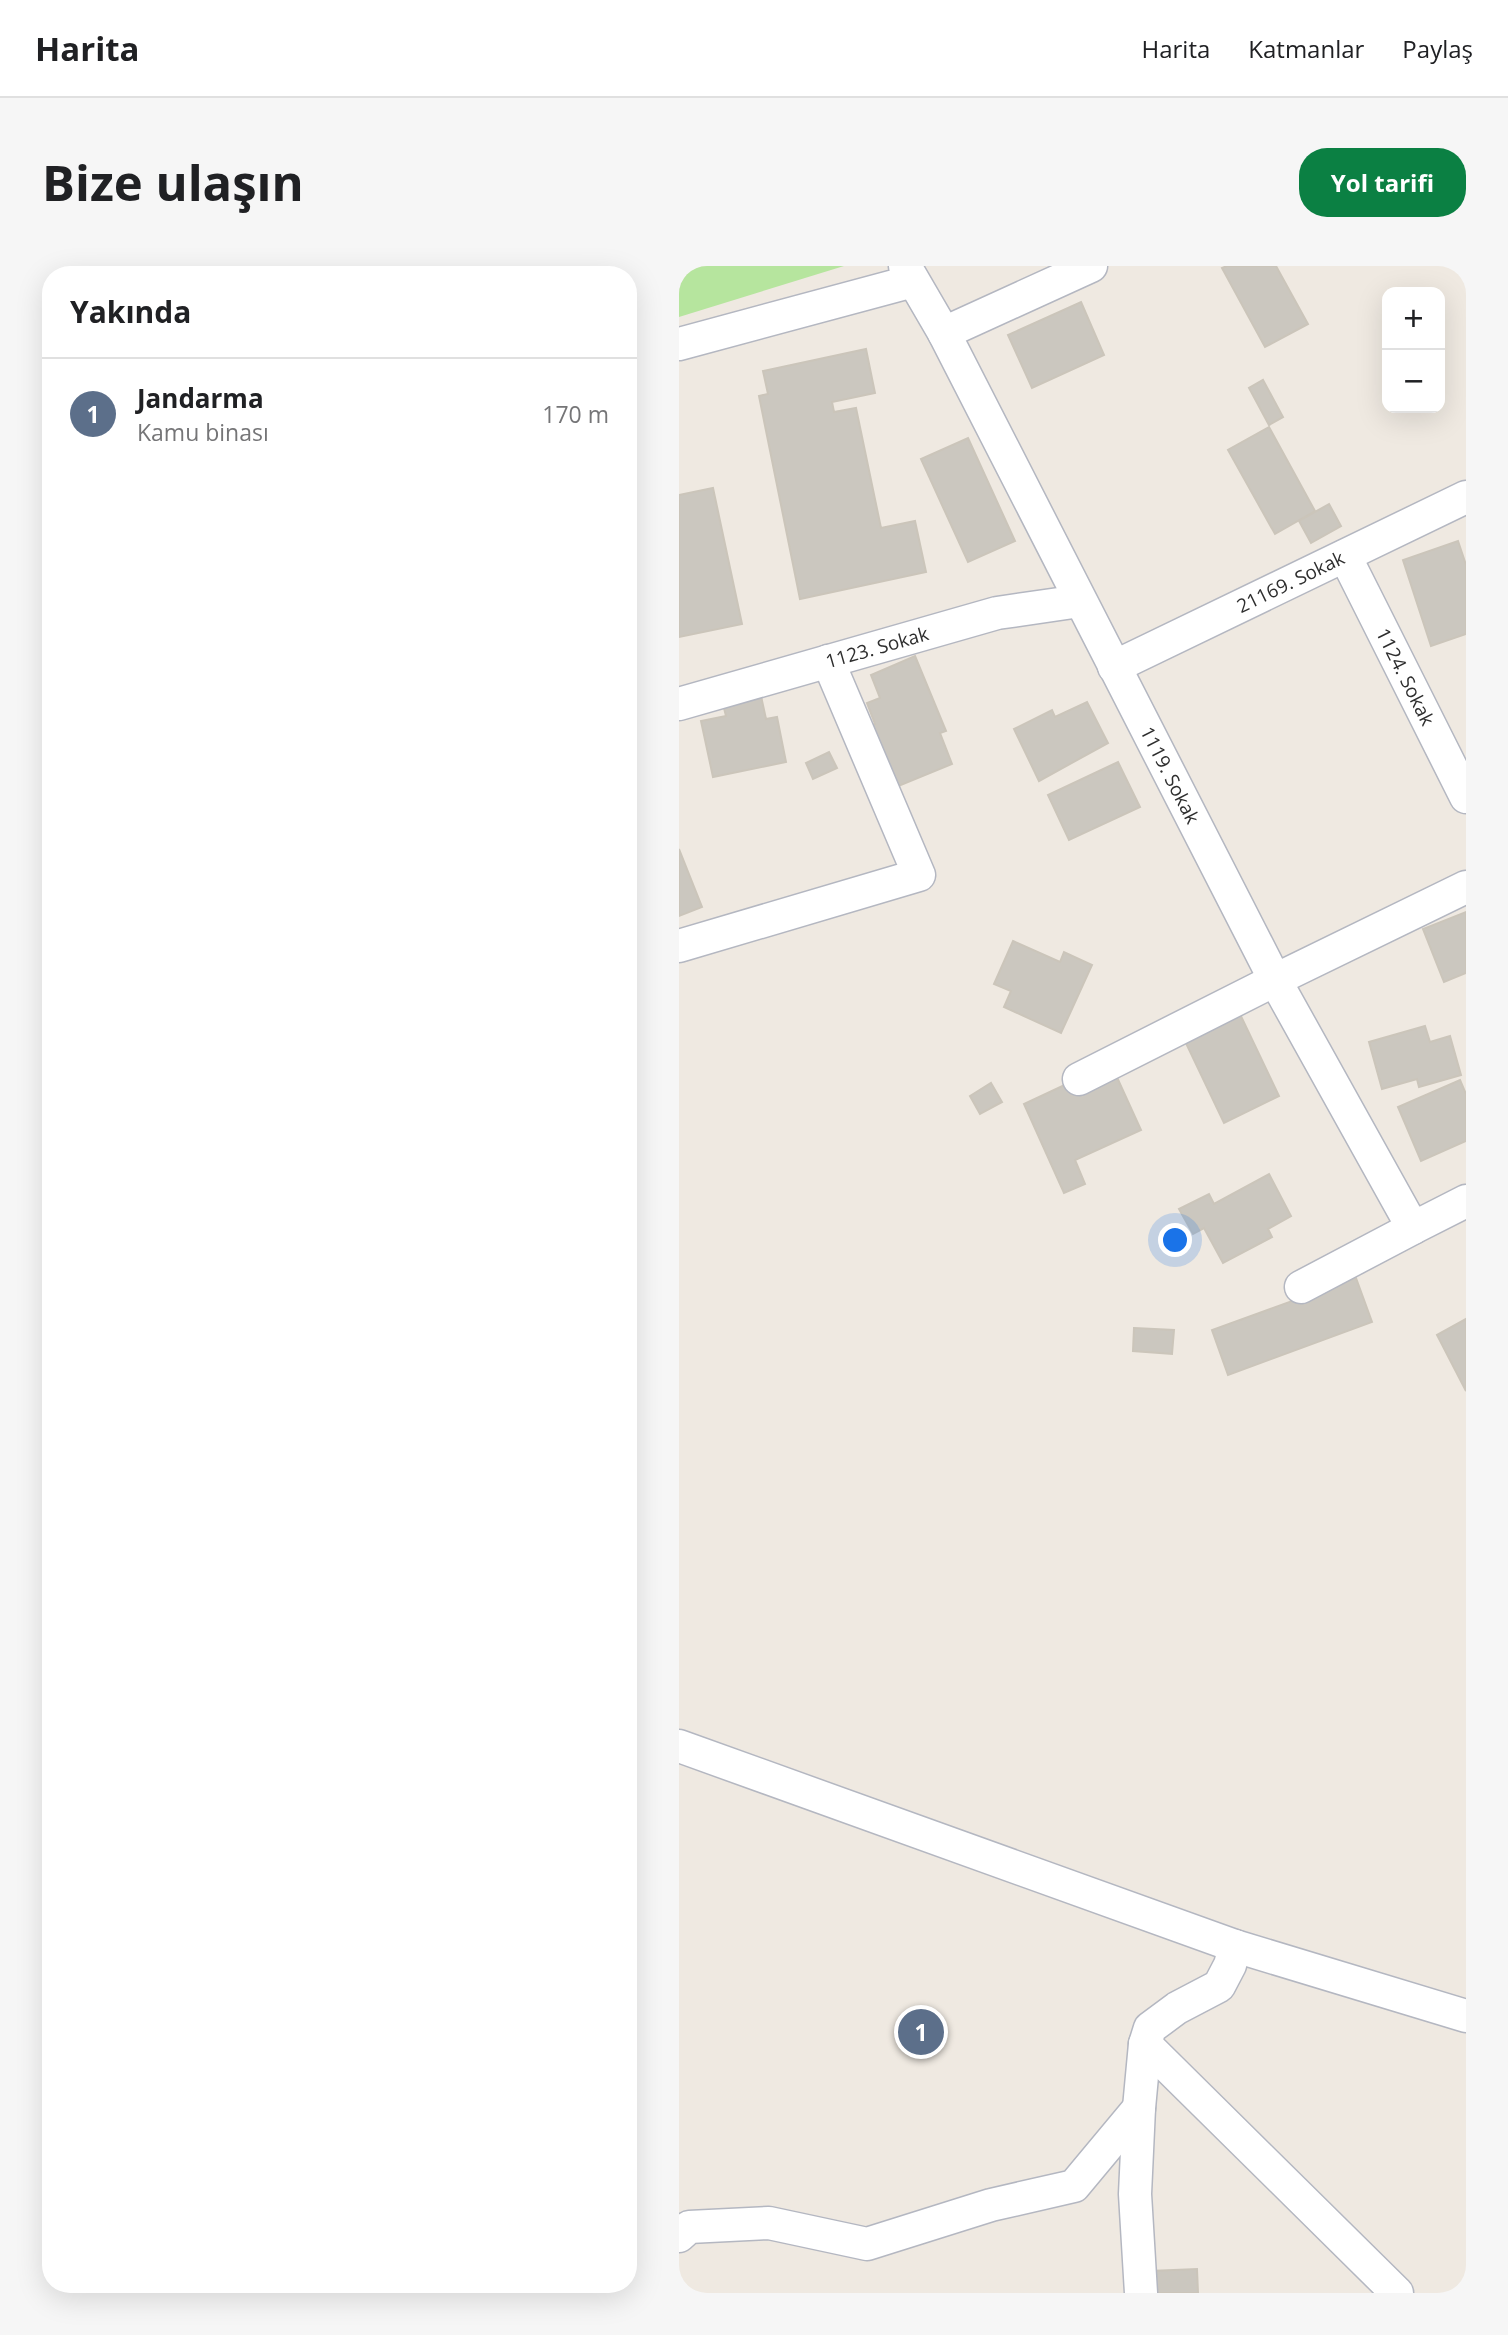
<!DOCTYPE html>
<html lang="tr">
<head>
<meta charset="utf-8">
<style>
	:root { --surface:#fff; --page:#f6f6f6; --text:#202124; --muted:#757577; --line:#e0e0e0; --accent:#0b8043 }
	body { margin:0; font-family:"Open Sans",sans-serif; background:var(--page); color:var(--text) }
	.controls { position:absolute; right:21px; top:21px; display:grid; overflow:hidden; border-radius:14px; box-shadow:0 7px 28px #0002 }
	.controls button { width:63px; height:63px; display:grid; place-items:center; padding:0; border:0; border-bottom:2px solid var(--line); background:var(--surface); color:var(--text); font:35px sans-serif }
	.you { position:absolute; left:497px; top:975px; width:24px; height:24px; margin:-18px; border:5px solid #fff; border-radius:50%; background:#1a73e8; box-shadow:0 0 0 10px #1a73e833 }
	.badge { display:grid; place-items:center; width:46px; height:46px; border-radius:50%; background:var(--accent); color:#fff; font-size:23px; font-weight:700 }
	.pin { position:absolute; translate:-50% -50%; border:4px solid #fff; box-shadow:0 2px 7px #0006 }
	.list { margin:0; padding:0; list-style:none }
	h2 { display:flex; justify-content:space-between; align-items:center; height:91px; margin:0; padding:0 28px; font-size:30px }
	h2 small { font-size:23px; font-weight:400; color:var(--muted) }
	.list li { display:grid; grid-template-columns:46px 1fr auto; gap:21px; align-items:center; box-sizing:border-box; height:112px; padding:0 28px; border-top:2px solid var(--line) }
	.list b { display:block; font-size:26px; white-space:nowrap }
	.list p { margin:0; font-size:23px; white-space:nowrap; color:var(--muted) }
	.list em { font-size:23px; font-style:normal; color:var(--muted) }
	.map { position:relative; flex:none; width:787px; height:2027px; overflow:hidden; border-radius:28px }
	header { display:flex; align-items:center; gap:42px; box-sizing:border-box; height:98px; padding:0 35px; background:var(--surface); border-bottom:2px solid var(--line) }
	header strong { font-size:33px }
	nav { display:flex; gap:38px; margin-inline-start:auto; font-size:24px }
	.intro { display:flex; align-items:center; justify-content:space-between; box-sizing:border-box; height:168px; padding:0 42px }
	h1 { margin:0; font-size:49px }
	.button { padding:18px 32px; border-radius:28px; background:var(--accent); color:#fff; font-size:24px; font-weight:700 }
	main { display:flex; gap:42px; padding:0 42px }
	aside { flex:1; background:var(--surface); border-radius:28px; box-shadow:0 7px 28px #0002 }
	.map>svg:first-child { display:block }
	.green { fill:#b6e59e }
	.building { fill:#cbc7bf; stroke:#cbc5ba; stroke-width:2 }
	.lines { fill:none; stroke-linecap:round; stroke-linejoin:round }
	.minor-casing { stroke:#b4b7c1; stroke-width:35 }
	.minor { stroke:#fff; stroke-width:32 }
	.labels { text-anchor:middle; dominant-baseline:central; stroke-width:6; stroke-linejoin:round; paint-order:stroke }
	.street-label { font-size:19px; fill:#2e2e2e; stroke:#fff }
</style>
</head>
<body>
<header>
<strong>Harita</strong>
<nav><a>Harita</a><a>Katmanlar</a><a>Paylaş</a></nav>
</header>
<div class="intro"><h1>Bize ulaşın</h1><a class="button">Yol tarifi</a></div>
<main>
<aside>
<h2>Yakında<small></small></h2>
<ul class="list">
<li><span class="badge" style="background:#5c6f8a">1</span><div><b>Jandarma</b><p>Kamu binası</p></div><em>170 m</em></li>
</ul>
</aside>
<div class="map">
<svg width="787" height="2027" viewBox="0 0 787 2027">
	<rect width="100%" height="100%" fill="#efe9e1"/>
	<!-- green -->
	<polygon class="green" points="0,0 165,0 0,51"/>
	<!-- building -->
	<g class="building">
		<polygon points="548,0 597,0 629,58 586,81 543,2"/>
		<polygon points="402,36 425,89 353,122 329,69"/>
		<polygon points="187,83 196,127 153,136 155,146 177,142 202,262 236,255 247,306 121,333 80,130 89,128 84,105"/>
		<polygon points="584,114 604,151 590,159 570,122"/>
		<polygon points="590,161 636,245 596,268 549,184"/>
		<polygon points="289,172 336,275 289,296 242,193"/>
		<polygon points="34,222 63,358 0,371 0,229"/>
		<polygon points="650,238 662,260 632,277 620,255"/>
		<polygon points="779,275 787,299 787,368 752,380 724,294"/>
		<polygon points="236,390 267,465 261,467 273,498 217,521 192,459 196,458 188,437 201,432 192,409"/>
		<polygon points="82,430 87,453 98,451 107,496 34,511 22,455 47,450 44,438"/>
		<polygon points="408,436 429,477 360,515 335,463 373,444 376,451"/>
		<polygon points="150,486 158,502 134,513 127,497"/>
		<polygon points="439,496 461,541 390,574 369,529"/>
		<polygon points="0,583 23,641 0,650"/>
		<polygon points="787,646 787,707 765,716 744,663"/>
		<polygon points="334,675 381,696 385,686 413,699 382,767 325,741 332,725 315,718"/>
		<polygon points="560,746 600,830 545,857 505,773"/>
		<polygon points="746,760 751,776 771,770 782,809 740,821 738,813 703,823 690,776"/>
		<polygon points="436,807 462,864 396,894 406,918 385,927 345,838 392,816"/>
		<polygon points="781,814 787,828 787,875 742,895 719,841"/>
		<polygon points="312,817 323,836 301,848 291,830"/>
		<polygon points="590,908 612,950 589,963 593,971 544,997 525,962 514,968 500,943 530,928 535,938"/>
		<polygon points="677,1012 693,1056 549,1109 533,1064"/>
		<polygon points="787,1053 787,1125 758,1069"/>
		<polygon points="455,1062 495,1064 493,1088 454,1085"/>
		<polygon points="518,2003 519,2027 472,2027 471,2005"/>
	</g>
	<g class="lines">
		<defs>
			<g id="minor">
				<path id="s1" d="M226,0L265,67L596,714L734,962L787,935"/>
				<polyline points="265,67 412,0"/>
				<polyline points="0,78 234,15"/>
				<path id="s2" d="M666,290L787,531"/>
				<path id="s3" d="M435,401L787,231"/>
				<path id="s4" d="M0,438L318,347L401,335"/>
				<polyline points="0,680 240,609 149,395"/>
				<polyline points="400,813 596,714 787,621"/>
				<polyline points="622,1021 734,962"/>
				<polyline points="0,1480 556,1680 787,1750"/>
				<polyline points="466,1778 718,2027"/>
				<polyline points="0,1970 10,1961 90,1957 188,1978 312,1939 395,1920 460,1842"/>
				<polyline points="462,2027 456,1928 460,1842 466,1778 471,1762 498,1742 540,1720 551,1699 556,1680"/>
			</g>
		</defs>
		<!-- minor casing -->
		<use href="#minor" class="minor-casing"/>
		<!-- minor -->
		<use href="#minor" class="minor"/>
	</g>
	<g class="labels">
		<!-- street labels -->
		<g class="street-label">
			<text stroke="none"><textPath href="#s3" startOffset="196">21169. Sokak</textPath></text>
			<text stroke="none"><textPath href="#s4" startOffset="206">1123. Sokak</textPath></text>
			<text stroke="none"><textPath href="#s2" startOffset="135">1124. Sokak</textPath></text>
			<text stroke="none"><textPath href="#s1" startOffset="574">1119. Sokak</textPath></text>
		</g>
	</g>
</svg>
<div class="controls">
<button>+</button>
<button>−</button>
</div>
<div class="you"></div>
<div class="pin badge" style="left:242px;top:1766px;background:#5c6f8a">1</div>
</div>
</main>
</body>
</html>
